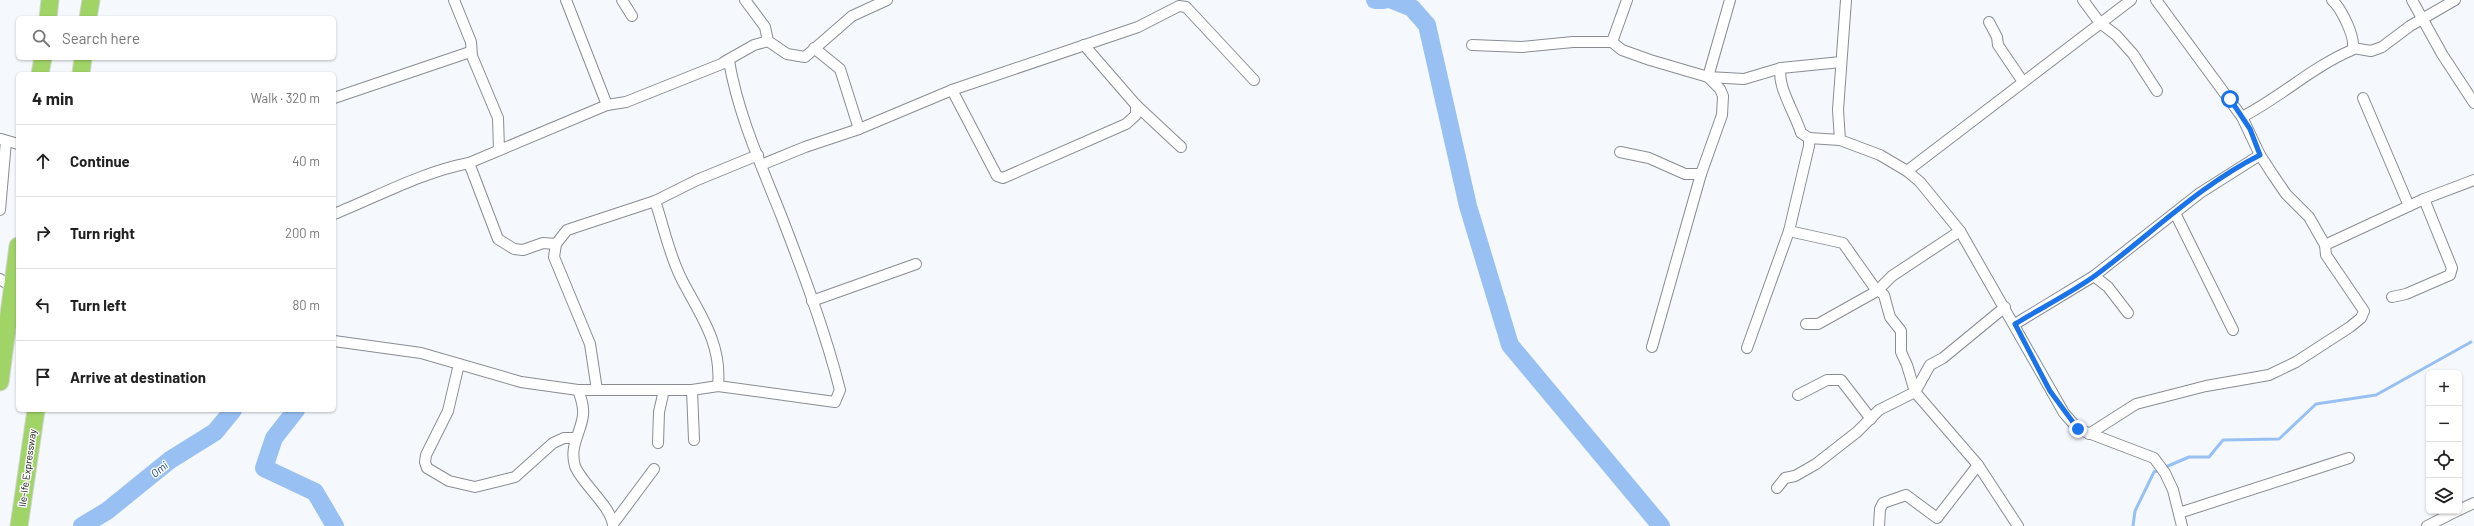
<!DOCTYPE html>
<html lang="en">
<head>
<meta charset="utf-8">
<style>
	:root { --surface:#fff; --page:#f2f2f2; --text:#222; --muted:#767676; --line:#e0e0e0 }
	body { margin:0; font-family:Barlow,sans-serif; background:var(--page); color:var(--text) }
	.controls { position:absolute; right:12px; bottom:12px; display:grid; overflow:hidden; border-radius:6px; box-shadow:0 1px 3px #0004 }
	.controls button { width:36px; height:36px; display:grid; place-items:center; padding:0; border:0; border-bottom:1px solid var(--line); background:var(--surface); color:var(--text); font:20px sans-serif }
	.stop { position:absolute; width:12px; height:12px; margin:-9px; border:3px solid #1a73e8; border-radius:50%; background:#fff }
	.stop.end { background:#1a73e8; border-color:#fff; box-shadow:0 1px 4px #0008 }
	.list { margin:0; padding:0; list-style:none }
	h2 { display:flex; justify-content:space-between; align-items:center; height:52px; margin:0; padding:0 16px; font-size:17px }
	h2 small { font-size:13px; font-weight:400; color:var(--muted) }
	.list li { display:grid; grid-template-columns:26px 1fr auto; gap:12px; align-items:center; box-sizing:border-box; height:72px; padding:0 16px; border-top:1px solid var(--line) }
	.list b { display:block; font-size:15px; white-space:nowrap }
	.list em { font-size:13px; font-style:normal; color:var(--muted) }
	.icon { flex:none; width:22px; height:22px; fill:none; stroke:currentColor; stroke-width:2; stroke-linecap:round; stroke-linejoin:round }
	.map { position:relative; flex:none; width:2474px; height:526px; overflow:hidden }
	.search { position:absolute; background:var(--surface); box-shadow:0 1px 3px #0004; left:16px; top:16px; width:320px; height:44px; display:flex; align-items:center; gap:10px; box-sizing:border-box; padding:0 14px; border-radius:6px; color:var(--muted); font-size:15px }
	.panel { position:absolute; background:var(--surface); box-shadow:0 1px 3px #0004; left:16px; top:72px; width:320px; height:340px; border-radius:6px }
	.map>svg:first-child { display:block }
	.lines { fill:none; stroke-linecap:round; stroke-linejoin:round }
	.stream { stroke:#98c0f2; stroke-width:3 }
	.river { stroke:#98c0f2; stroke-width:18 }
	.minor-casing { stroke:#898d93; stroke-width:12 }
	.trunk-casing { stroke:#d3d4d4; stroke-width:19 }
	.minor { stroke:#fff; stroke-width:10 }
	.trunk { stroke:#a0d467; stroke-width:17 }
	.route { stroke:#1a73e8; stroke-width:5 }
	.labels { text-anchor:middle; dominant-baseline:central; stroke-width:3; stroke-linejoin:round; paint-order:stroke }
	.street-label { font-size:10px; fill:#0c0e10; stroke:#fff }
	.water-label { font-size:11px; font-style:italic; fill:#0f4178; stroke:#fff }
</style>
</head>
<body>
<div class="map">
<svg width="2474" height="526" viewBox="0 0 2474 526">
	<rect width="100%" height="100%" fill="#f5f9fe"/>
	<g class="lines">
		<!-- stream -->
		<polyline class="stream" points="2133,526 2135,511 2154,472 2189,457 2209,457 2223,440 2279,439 2316,404 2376,395 2471,342"/>
		<!-- river -->
		<g class="river">
			<polyline points="1375,0 1384,0"/>
			<polyline points="1392,0 1412,8 1427,25 1468,206 1510,345 1661,526"/>
			<polyline points="296,410 274,438 264,468 315,492 335,526"/>
			<polyline points="82,526 107,511 170,460 215,432 233,410"/>
		</g>
		<defs>
			<g id="minor">
				<polyline points="454,0 471,42 472,56 498,118 499,150"/>
				<polyline points="566,0 607,105"/>
				<polyline points="622,0 632,16"/>
				<polyline points="745,0 765,27 768,41 787,54 805,57 852,16 887,0"/>
				<path d="M1730,0L1708,77L1744,79L1781,68C1776,85 1796,115 1801,133L1809,138"/>
				<polyline points="2083,0 2100,23 2116,35 2133,54 2157,91"/>
				<polyline points="2156,0 2242,117"/>
				<polyline points="2412,0 2442,54 2474,103"/>
				<polyline points="1989,22 1997,37 1998,45 2023,82"/>
				<polyline points="1612,42 1627,0"/>
				<polyline points="1472,45 1522,47 1573,42 1612,42 1622,50 1650,60 1708,77 1720,89 1723,96 1722,115 1701,174 1652,347"/>
				<polyline points="814,48 840,69 859,129"/>
				<polyline points="2353,48 2371,51 2382,47 2410,26 2455,0"/>
				<polyline points="724,62 754,45 768,41"/>
				<polyline points="1781,68 1841,62"/>
				<polyline points="952,90 997,176 1003,178 1126,124 1136,115 1136,105 1084,45"/>
				<polyline points="334,98 470,52"/>
				<polyline points="2363,98 2409,206"/>
				<polyline points="1136,105 1181,147"/>
				<polyline points="1,139 18,144"/>
				<polyline points="1840,140 1838,110 1846,0"/>
				<polyline points="1620,152 1649,158 1685,174 1701,174"/>
				<polyline points="469,163 498,239 514,249 523,250 543,243 556,244"/>
				<polyline points="761,165 805,147 859,129 952,90 1138,27 1179,6 1186,7 1254,80"/>
				<polyline points="1907,171 2131,0"/>
				<path d="M655,201C664,227 669,255 682,280C700,315 722,343 718,386"/>
				<polyline points="0,210 6,141"/>
				<polyline points="2175,213 2233,330"/>
				<path d="M334,214C379,196 422,172 469,163L607,105L626,102L729,61C738,114 761,165 781,215C803,272 825,331 840,390L835,402L718,386L692,390H578L521,382L421,353L334,341"/>
				<polyline points="1789,231 1843,243 1877,291 1818,324 1806,324"/>
				<polyline points="1960,231 1892,276 1878,290 1884,295 1890,317 1901,331 1901,352 1907,365 1915,392 1978,465 2018,526"/>
				<path d="M2325,245L2309,217L2286,194L2273,175L2260,155L2242,117C2281,97 2312,67 2352,50C2357,39 2341,8 2332,0"/>
				<polyline points="2094,276 2108,287 2128,313"/>
				<polyline points="0,279 13,288"/>
				<polyline points="2392,297 2406,294 2450,275 2452,268 2424,199"/>
				<polyline points="812,301 916,264"/>
				<polyline points="2015,324 2094,276 2200,193 2260,155"/>
				<polyline points="1747,348 1789,231 1809,146 1809,138 1840,140 1880,155 1907,171 1920,182 1960,231 2064,413 2078,429 2154,458 2165,473 2173,490 2182,526"/>
				<polyline points="459,364 448,411 426,455 425,462 427,468 449,481 475,487 515,477 553,443 564,438 575,438"/>
				<path d="M578,390C581,398 584,406 583,415C581,433 569,446 575,466C582,484 612,507 613,526"/>
				<polyline points="597,390 590,344 554,257 556,244 567,230 655,201 697,180 758,155"/>
				<polyline points="692,390 694,440"/>
				<polyline points="1798,395 1827,380 1841,380 1871,419"/>
				<polyline points="2089,434 2136,404 2206,386 2269,375 2296,362 2350,327 2361,318 2364,311 2326,255 2325,245 2424,199 2474,180"/>
				<polyline points="658,443 659,412 664,390"/>
				<polyline points="1777,488 1785,478 1795,476 1816,464 1857,432 1879,410 1915,392 1930,365 1943,358 2005,307"/>
				<polyline points="2459,510 2474,503"/>
				<polyline points="2179,513 2349,458"/>
				<polyline points="613,524 654,469"/>
				<polyline points="1879,526 1880,509 1883,503 1906,495 1937,518 1978,465"/>
				<polyline points="2427,526 2457,511"/>
			</g>
			<g id="trunk">
				<polyline points="48,18 50,0"/>
				<polyline points="88,18 91,0"/>
				<polyline points="40,74 43,58"/>
				<polyline points="81,74 83,58"/>
				<polyline points="0,382 18,246"/>
				<polyline points="19,526 36,410"/>
			</g>
		</defs>
		<!-- minor casing -->
		<use href="#minor" class="minor-casing"/>
		<!-- trunk casing -->
		<use href="#trunk" class="trunk-casing"/>
		<!-- minor -->
		<use href="#minor" class="minor"/>
		<!-- trunk -->
		<use href="#trunk" class="trunk"/>
	</g>
	<g class="lines">
		<!-- route -->
		<path class="route" d="M2078,429L2050,391L2015,324C2041,308 2071,293 2096,275C2150,235 2200,185 2260,155L2250,129L2230,99"/>
	</g>
	<g class="labels">
		<!-- street labels -->
		<g class="street-label">
			<text transform="translate(27 468) rotate(-82)">Ile-Ife Expressway</text>
		</g>
		<!-- water labels -->
		<g class="water-label">
			<text transform="translate(159 469) rotate(-39)">Omi</text>
		</g>
	</g>
</svg>
<div class="controls">
<button>+</button>
<button>−</button>
<button><svg class="icon" aria-label="locate" viewBox="0 0 24 24"><circle cx="12" cy="12" r="6"/><path d="M12 2v4M12 18v4M2 12h4M18 12h4"/></svg></button>
<button><svg class="icon" aria-label="layers" viewBox="0 0 24 24"><path d="M12 4l9 5-9 5-9-5zM3 14l9 5 9-5"/></svg></button>
</div>
<div class="stop" style="left:2230px;top:99px"></div>
<div class="stop end" style="left:2078px;top:429px"></div>
<div class="search"><svg class="icon" aria-label="search" viewBox="0 0 24 24"><circle cx="10" cy="10" r="6"/><path d="M15 15l6 6"/></svg>Search here</div>
<section class="panel">
<h2>4 min<small>Walk · 320 m</small></h2>
<ul class="list">
<li><svg class="icon" aria-label="ahead" viewBox="0 0 24 24"><path d="M12 20V5M6 11l6-6 6 6"/></svg><div><b>Continue</b></div><em>40 m</em></li>
<li><svg class="icon" aria-label="right" viewBox="0 0 24 24"><path d="M7 20v-9h11M14 6l5 5-5 5"/></svg><div><b>Turn right</b></div><em>200 m</em></li>
<li><svg class="icon" aria-label="left" viewBox="0 0 24 24"><path d="M17 20v-9H6M10 6l-5 5 5 5"/></svg><div><b>Turn left</b></div><em>80 m</em></li>
<li><svg class="icon" aria-label="arrive" viewBox="0 0 24 24"><path d="M6 21V4h12l-3 4 3 4H6"/></svg><div><b>Arrive at destination</b></div></li>
</ul>
</section>
</div>
</body>
</html>
